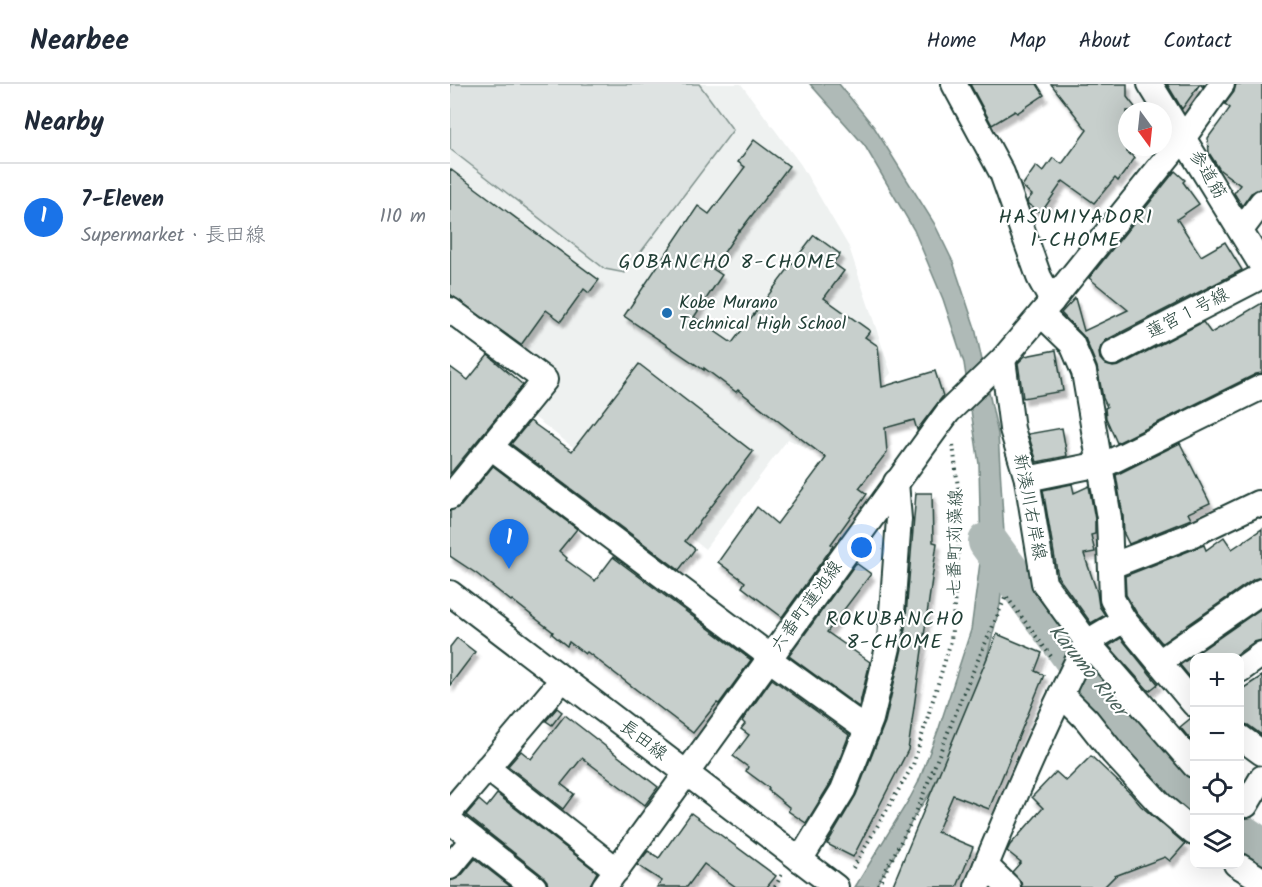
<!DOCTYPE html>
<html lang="en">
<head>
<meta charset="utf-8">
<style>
	:root { --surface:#fff; --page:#f6f6f7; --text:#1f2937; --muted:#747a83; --line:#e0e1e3; --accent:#1a73e8 }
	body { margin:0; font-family:Kalam,"Klee One",sans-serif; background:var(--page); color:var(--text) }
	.controls { position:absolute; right:18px; bottom:18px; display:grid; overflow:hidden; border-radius:12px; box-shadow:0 6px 24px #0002 }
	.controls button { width:54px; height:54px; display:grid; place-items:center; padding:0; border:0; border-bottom:2px solid var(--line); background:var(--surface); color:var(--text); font:30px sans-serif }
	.compass { position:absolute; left:668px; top:18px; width:54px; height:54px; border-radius:50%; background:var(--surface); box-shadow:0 6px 24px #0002; rotate:165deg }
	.you { position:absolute; left:412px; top:464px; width:21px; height:21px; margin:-15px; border:4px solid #fff; border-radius:50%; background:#1a73e8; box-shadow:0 0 0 9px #1a73e833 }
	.badge { display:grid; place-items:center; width:39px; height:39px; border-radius:50%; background:var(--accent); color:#fff; font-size:20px; font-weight:700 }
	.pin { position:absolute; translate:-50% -50px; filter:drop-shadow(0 2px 3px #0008) }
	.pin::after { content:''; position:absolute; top:32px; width:21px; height:18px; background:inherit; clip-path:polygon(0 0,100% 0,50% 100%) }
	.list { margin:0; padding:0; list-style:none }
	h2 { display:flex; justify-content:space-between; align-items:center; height:78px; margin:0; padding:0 24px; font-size:26px }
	h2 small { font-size:20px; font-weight:400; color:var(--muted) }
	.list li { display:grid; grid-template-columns:39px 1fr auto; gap:18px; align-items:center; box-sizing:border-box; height:108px; padding:0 24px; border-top:2px solid var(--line) }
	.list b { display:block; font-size:22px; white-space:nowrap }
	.list p { margin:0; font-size:20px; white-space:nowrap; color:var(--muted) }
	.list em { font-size:20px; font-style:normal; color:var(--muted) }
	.icon { flex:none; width:33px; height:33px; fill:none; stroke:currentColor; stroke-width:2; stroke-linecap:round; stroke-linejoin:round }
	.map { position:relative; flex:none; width:812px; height:803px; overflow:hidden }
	header { display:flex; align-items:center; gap:36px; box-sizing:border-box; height:84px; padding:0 30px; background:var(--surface); border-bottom:2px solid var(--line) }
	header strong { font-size:28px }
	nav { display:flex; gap:33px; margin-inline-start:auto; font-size:21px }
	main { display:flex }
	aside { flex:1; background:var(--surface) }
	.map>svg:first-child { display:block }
	.built { fill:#eef1f0 }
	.green { fill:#dee3e2; stroke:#7e908b; stroke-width:1.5 }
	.water { fill:#afbab7; stroke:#758883; stroke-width:1.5 }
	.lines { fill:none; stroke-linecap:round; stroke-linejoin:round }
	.river { stroke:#afbab7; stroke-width:40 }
	.building { fill:#c7cfcc; stroke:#1f3d34; stroke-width:1.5; filter:url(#shadow) }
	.minor-casing { stroke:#1f3d34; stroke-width:28 }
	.path { stroke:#1f3d34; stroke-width:4; stroke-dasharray:1.5 4.5; stroke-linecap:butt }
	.minor { stroke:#fff; stroke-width:24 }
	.poi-dot { fill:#1f6fb2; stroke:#fff; stroke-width:2 }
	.labels { text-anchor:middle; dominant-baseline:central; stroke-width:4.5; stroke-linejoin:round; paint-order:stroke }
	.street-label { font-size:18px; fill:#1f3d34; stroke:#fff }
	.poi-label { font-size:18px; fill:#1f3d34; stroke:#fff; text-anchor:start }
	.neighbourhood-label { font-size:20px; letter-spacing:1.5px; fill:#1f3d34; stroke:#fff }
	.water-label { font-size:20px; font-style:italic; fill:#4a625b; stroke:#fff }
</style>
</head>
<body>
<header>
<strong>Nearbee</strong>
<nav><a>Home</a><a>Map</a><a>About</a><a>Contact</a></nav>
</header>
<main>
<aside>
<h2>Nearby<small></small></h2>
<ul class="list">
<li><span class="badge">1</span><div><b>7-Eleven</b><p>Supermarket · 長田線</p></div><em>110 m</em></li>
</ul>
</aside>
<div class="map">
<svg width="812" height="803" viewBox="0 0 812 803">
	<defs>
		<filter id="shadow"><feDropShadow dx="3.5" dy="6" stdDeviation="1.5" flood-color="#0004"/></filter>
	</defs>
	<rect width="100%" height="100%" fill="#fff"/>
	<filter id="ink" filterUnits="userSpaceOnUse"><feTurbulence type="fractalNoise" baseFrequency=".0167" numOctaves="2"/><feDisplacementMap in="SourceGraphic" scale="12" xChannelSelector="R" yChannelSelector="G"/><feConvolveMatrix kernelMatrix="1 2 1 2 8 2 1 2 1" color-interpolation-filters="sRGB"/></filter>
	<g filter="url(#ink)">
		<!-- built -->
		<polygon class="built" points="0,0 291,0 351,81 399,163 441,289 406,331 395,324 363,368 338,355 255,465 84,333 109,299 0,219"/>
		<!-- green -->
		<polygon class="green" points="0,0 249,0 283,46 175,189 155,185 0,65"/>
		<!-- water -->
		<polygon class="water" points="360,0 389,0 424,43 484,139 503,178 525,244 548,350 555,466 550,521 528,610 488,698 465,731 442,776 425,803 405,803 460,714 468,699 489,644 521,546 531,471 529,380 514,279 493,215 464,146 415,62"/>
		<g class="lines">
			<!-- river -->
			<g class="river">
				<polyline points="538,458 642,600 744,709"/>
				<polyline points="790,749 812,764"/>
			</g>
		</g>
		<!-- building -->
		<g class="building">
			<polygon points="520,0 587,0 594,11 567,29 565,27 542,41"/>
			<polygon points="601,0 677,0 677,13 688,27 677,27 677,68 685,74 668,97 665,94 644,119 613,97 591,129 578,120 577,117 582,111 572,102 586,82 593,88 603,74 612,80 637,46"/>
			<polygon points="717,0 754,0 753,3 750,0 732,25"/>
			<polygon points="786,0 812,0 812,104 801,109 792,122 784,109 790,101 770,86 759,69 758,54 780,24 775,20 784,8"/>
			<polygon points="304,56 339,82 290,147 289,146 263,185 272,191 244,233 282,259 364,151 390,170 383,179 394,187 374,214 420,247 415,253 428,262 432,303 485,287 493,312 467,346 464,336 435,344 437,368 409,404 417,410 381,460 383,462 332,533 292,503 295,498 268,478 307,423 327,440 376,374 288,306 286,308 254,284 254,286 174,232 248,122 259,130 295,83 288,78"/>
			<polygon points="0,85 149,196 139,209 134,205 111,237 96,226 71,261 0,210"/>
			<polygon points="725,87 735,96 733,98 749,120 727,135 751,172 775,158 792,186 656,256 651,262 649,269 650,275 656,281 663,283 669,282 753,238 761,249 812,219 812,289 806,290 667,359 656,334 655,324 657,323 653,314 647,283 635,254 611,229 625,214 634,247 678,226 639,194"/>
			<polygon points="606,266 613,307 573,314 568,279 575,272"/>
			<polygon points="38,271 73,301 0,390 0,283 18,296"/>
			<polygon points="189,280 303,368 235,457 245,465 229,486 61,360 80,337 122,367"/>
			<polygon points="612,344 617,372 587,378 578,350"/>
			<polygon points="730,359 760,419 738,429 741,435 679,460 674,450 673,432 666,391"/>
			<polygon points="43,382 127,445 109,467 117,474 116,476 145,497 163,473 301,576 269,620 267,619 243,649 137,568 135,570 119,558 117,562 102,550 103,548 62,516 61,517 27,490 0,472 0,427 11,422"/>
			<polygon points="622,400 624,409 639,402 645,435 645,450 641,451 645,468 634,470 647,508 649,522 655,531 641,539 608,493 593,406"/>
			<polygon points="466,409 482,409 483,458 487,459 458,666 403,773 377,760 406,711 435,638 454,556"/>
			<polygon points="812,445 812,493 804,495 712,559 686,528 676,511 675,492 754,461 756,466 774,453 782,465"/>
			<polygon points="406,479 421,490 377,548 420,578 409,623 339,572"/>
			<polygon points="812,524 812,556 804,558 783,573 744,573 744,598 730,581"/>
			<polygon points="547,550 592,569 585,587 594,591 539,725 503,711 487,748 523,763 507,803 442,803"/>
			<polygon points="7,554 25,568 0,601 0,563"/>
			<polygon points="671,554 708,600 699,607 659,562"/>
			<polygon points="812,592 812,651 798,641 789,639 789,607"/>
			<polygon points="322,595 399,651 380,700 356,739 338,727 340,724 318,706 319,704 296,687 298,683 283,672 299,651 291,645 295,640 292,637"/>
			<polygon points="107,624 112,628 102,641 96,637"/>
			<polygon points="115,631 208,703 195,721 132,674 111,700 124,710 113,725 58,682 71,667 81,675"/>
			<polygon points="741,634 744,634 744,660 730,643"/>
			<polygon points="641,672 681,710 691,722 735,760 720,777 715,773 665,792 654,803 572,803 571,798 562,788 571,778 557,767 560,761 593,724 582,713 606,688 616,697"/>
			<polygon points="47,710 147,788 139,803 98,803 97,797 93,792 16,731 29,716 37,723"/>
			<polygon points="241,729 326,792 317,803 286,803 254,780 237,803 207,803 212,797 187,781 198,767 209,774"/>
			<polygon points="25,775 61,803 0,803 0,797 11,792"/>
		</g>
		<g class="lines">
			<defs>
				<g id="minor">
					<polyline points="504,0 552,89 589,193 602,217"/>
					<polyline points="700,0 812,182"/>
					<polyline points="791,146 812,118"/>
					<polyline points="0,226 95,296 0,413"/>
					<polyline points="591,230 622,260 634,288 659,434 662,515 674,536 744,620"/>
					<polyline points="663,269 812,192"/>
					<polyline points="553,275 562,345 577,395 594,499 637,558 744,681"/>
					<polyline points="41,363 321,573"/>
					<polyline points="577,395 660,378 812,303"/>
					<polyline points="661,482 741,451 808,419 812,421"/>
					<polyline points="0,509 386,803"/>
					<polyline points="637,558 674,536"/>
					<polyline points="319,575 417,646"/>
					<polyline points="709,578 812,507"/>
					<polyline points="790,586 812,570"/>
					<polyline points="611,610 637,636 663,669 711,721 744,749"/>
					<polyline points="790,653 812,669"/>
					<polyline points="37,684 167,786"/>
					<polyline points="796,721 812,694"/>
					<polyline points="0,728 112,596"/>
					<polyline points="0,737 84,803"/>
					<polyline points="350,776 393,706 421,635 440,555 449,435 446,398"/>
					<polyline points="786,780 812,796"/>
					<polyline points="536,782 558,803"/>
					<polyline points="0,783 23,755"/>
					<polyline points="154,803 498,328 553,275 602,217 734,53 772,0"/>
					<path d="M527,803C561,720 596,638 637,558"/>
				</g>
			</defs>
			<!-- minor casing -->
			<use href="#minor" class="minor-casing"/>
			<!-- path -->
			<g class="path">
				<polyline points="403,784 463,681 501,557 508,477 508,404 503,360"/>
				<polyline points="428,801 465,731 514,608 556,512 603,575"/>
				<polyline points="325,803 332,790"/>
			</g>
			<!-- minor -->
			<use href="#minor" class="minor"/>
		</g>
	</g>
	<!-- markers -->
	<circle class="poi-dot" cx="217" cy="229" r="6"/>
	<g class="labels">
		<!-- street labels -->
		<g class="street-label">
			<text transform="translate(757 91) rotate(59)">参道筋</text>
			<text transform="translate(738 230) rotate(-27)">蓮宮１号線</text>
			<text transform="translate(579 423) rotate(79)">新湊川右岸線</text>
			<text transform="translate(506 459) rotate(-89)">七番町苅藻線</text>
			<text transform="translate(357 523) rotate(-54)">六番町蓮池線</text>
			<text transform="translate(193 657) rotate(37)">長田線</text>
		</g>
		<!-- poi labels -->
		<g class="poi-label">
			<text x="229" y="219">Kobe Murano<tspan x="229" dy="21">Technical High School</tspan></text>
		</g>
		<!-- neighbourhood labels -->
		<g class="neighbourhood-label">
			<text x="626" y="134">HASUMIYADORI<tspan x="626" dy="23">1-CHOME</tspan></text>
			<text x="278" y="179">GOBANCHO 8-CHOME</text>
			<text x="445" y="536">ROKUBANCHO<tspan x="445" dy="23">8-CHOME</tspan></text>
		</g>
		<!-- water labels -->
		<g class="water-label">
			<text transform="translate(637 587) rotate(51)">Karumo River</text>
		</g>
	</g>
</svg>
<div class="controls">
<button>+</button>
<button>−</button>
<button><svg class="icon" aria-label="locate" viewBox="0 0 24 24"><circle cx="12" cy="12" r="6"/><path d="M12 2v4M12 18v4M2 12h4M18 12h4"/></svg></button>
<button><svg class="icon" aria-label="layers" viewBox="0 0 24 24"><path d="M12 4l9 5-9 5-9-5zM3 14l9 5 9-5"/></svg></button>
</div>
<svg class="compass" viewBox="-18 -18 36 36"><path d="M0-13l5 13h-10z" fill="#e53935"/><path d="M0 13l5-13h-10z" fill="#747a83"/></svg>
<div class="you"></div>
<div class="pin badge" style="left:59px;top:485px">1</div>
</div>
</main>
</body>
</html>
